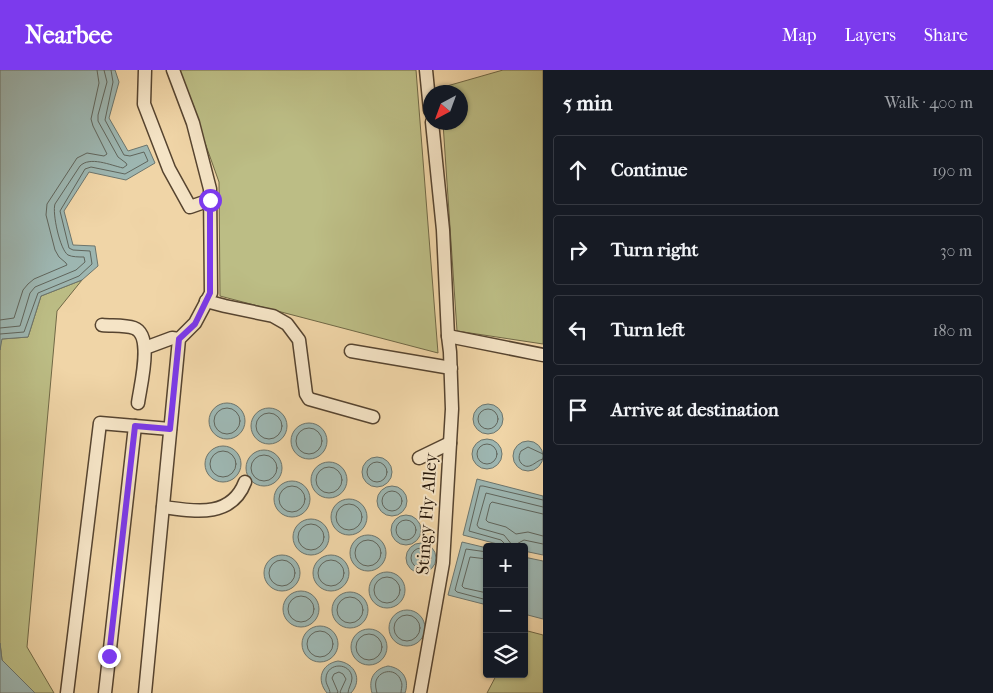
<!DOCTYPE html>
<html lang="en">
<head>
<meta charset="utf-8">
<style>
	:root { --surface:#171b24; --page:#20242c; --text:#f1f3f6; --muted:#9ea1a6; --line:#363941; --accent:#7c3aed }
	body { margin:0; font-family:"IM FELL French Canon",serif; background:var(--page); color:var(--text) }
	.controls { position:absolute; right:15px; bottom:15px; display:grid; overflow:hidden; border-radius:5px; box-shadow:0 1px 4px #0004 }
	.controls button { width:45px; height:45px; display:grid; place-items:center; padding:0; border:0; border-bottom:1px solid var(--line); background:var(--surface); color:var(--text); font:25px sans-serif }
	.compass { position:absolute; left:423px; top:15px; width:45px; height:45px; border-radius:50%; background:var(--surface); box-shadow:0 1px 4px #0004; rotate:221deg }
	.stop { position:absolute; width:15px; height:15px; margin:-11px; border:4px solid #7c3aed; border-radius:50%; background:#fff }
	.stop.end { background:#7c3aed; border-color:#fff; box-shadow:0 1px 5px #0008 }
	.list { margin:0; padding:0; list-style:none }
	h2 { display:flex; justify-content:space-between; align-items:center; height:65px; margin:0; padding:0 20px; font-size:21px }
	h2 small { font-size:16px; font-weight:400; color:var(--muted) }
	.list li { display:grid; grid-template-columns:32px 1fr auto; gap:15px; align-items:center; box-sizing:border-box; height:70px; margin:0 10px 10px; padding:0 10px; border:1px solid var(--line); border-radius:5px }
	.list b { display:block; font-size:19px; white-space:nowrap }
	.list em { font-size:16px; font-style:normal; color:var(--muted) }
	.icon { flex:none; width:28px; height:28px; fill:none; stroke:currentColor; stroke-width:2; stroke-linecap:round; stroke-linejoin:round }
	.map { position:relative; flex:none; width:543px; height:623px; overflow:hidden }
	header { display:flex; align-items:center; gap:30px; box-sizing:border-box; height:70px; padding:0 25px; background:var(--accent); color:#fff }
	header strong { font-size:24px }
	nav { display:flex; gap:28px; margin-inline-start:auto; font-size:18px }
	main { display:flex }
	aside { flex:1; background:var(--surface) }
	.map>svg:first-child { display:block }
	.green { fill:#bcbd85; stroke:#706846 }
	.water { fill:#9db6b1; stroke:#6c756d }
	.lines { fill:none; stroke-linecap:round; stroke-linejoin:round }
	.shore { stroke:#60655c; stroke-width:1 }
	.minor-casing { stroke:#564430; stroke-width:15 }
	.minor { stroke:#f5e4c6; stroke-width:12 }
	.route { stroke:#7c3aed; stroke-width:6 }
	.labels { text-anchor:middle; dominant-baseline:central; stroke-width:4; stroke-linejoin:round; paint-order:stroke }
	.street-label { font-size:18px; fill:#231408; stroke:#f5e4c6 }
</style>
</head>
<body>
<header>
<strong>Nearbee</strong>
<nav><a>Map</a><a>Layers</a><a>Share</a></nav>
</header>
<main>
<div class="map">
<svg width="543" height="623" viewBox="0 0 543 623">
	<rect width="100%" height="100%" fill="#f0d5a7"/>
	<filter id="stains"><feTurbulence type="fractalNoise" baseFrequency=".004" numOctaves="4"/><feColorMatrix values="0 0 0 0 .2 0 0 0 0 .09 0 0 0 0 .02 0 0 0 .5 -.17"/></filter>
	<radialGradient id="worn" r=".72"><stop offset=".6" stop-color="#630" stop-opacity="0"/><stop offset="1" stop-color="#630" stop-opacity=".3"/></radialGradient>
	<!-- green -->
	<g class="green">
		<polygon points="179,0 416,0 438,283 220,226 219,112"/>
		<polygon points="503,0 543,0 543,274 457,261 443,53 460,52 460,22 440,22 440,18"/>
		<polygon points="82,210 57,241 27,577 54,623 35,623 2,590 0,573 0,280 1,269 28,267 41,226"/>
		<polygon points="524,560 543,565 543,623 487,623 497,604 524,604"/>
	</g>
	<!-- water -->
	<g class="water">
		<polygon points="0,0 115,0 119,12 109,48 128,81 147,75 155,93 126,110 89,102 64,141 73,175 95,176 98,196 82,210 41,226 28,267 2,269 0,280"/>
		<circle cx="227" cy="351" r="18"/>
		<circle cx="488" cy="349" r="15"/>
		<circle cx="269" cy="356" r="18"/>
		<circle cx="309" cy="371" r="18"/>
		<circle cx="487" cy="384" r="15"/>
		<circle cx="528" cy="386" r="15"/>
		<circle cx="223" cy="394" r="18"/>
		<circle cx="264" cy="398" r="18"/>
		<circle cx="377" cy="402" r="15"/>
		<circle cx="329" cy="410" r="18"/>
		<polygon points="477,409 543,426 543,485 524,481 524,477 509,477 463,465"/>
		<circle cx="292" cy="429" r="18"/>
		<circle cx="392" cy="431" r="15"/>
		<circle cx="349" cy="447" r="18"/>
		<circle cx="406" cy="460" r="15"/>
		<circle cx="311" cy="467" r="18"/>
		<circle cx="368" cy="483" r="18"/>
		<polygon points="462,472 487,478 487,535 448,525"/>
		<circle cx="421" cy="488" r="15"/>
		<circle cx="282" cy="503" r="18"/>
		<circle cx="331" cy="503" r="18"/>
		<polygon points="524,487 543,491 543,549 524,544"/>
		<circle cx="387" cy="520" r="18"/>
		<circle cx="301" cy="539" r="18"/>
		<circle cx="350" cy="540" r="18"/>
		<circle cx="407" cy="558" r="18"/>
		<circle cx="320" cy="574" r="18"/>
		<circle cx="369" cy="577" r="18"/>
		<polygon points="0,573 2,590 35,623 0,623"/>
		<path d="M338,591C355,593 363,610 351,623H327C316,610 321,594 338,591Z"/>
		<path d="M388,596C402,598 410,609 405,623H372C368,609 374,599 388,596Z"/>
	</g>
	<g class="lines">
		<!-- shore -->
		<g class="shore">
			<polyline points="0,250 14,248 23,220 28,214 34,209 67,195 66,193 59,187 55,180 46,145 47,134 77,88 87,83 104,86 107,84 93,56 91,49 99,13 97,0"/>
			<path d="M0,258L20,256L30,223L35,217L76,200L85,192L84,187C79,187 72,187 68,185C60,180 52,143 55,134L80,96C90,86 110,95 123,98L127,95L126,93L118,87L98,51V45L107,12L104,0"/>
			<polyline points="0,264 24,262 38,223 79,206 92,194 90,181 73,180 69,178 60,141 85,99 91,97 125,104 148,91 144,82 130,86 124,85 105,50 113,12 111,0"/>
			<circle cx="227" cy="351" r="13"/>
			<circle cx="488" cy="349" r="10"/>
			<circle cx="269" cy="356" r="13"/>
			<circle cx="309" cy="371" r="13"/>
			<circle cx="487" cy="384" r="10"/>
			<circle cx="223" cy="394" r="13"/>
			<path d="M543,384L528,377L521,381C519,385 518,389 521,393C529,402 536,390 543,389"/>
			<circle cx="264" cy="398" r="13"/>
			<circle cx="377" cy="402" r="10"/>
			<circle cx="329" cy="410" r="13"/>
			<circle cx="292" cy="429" r="13"/>
			<circle cx="392" cy="431" r="10"/>
			<circle cx="349" cy="447" r="13"/>
			<polyline points="543,437 486,423 477,455 479,458 504,465 513,476 524,470 543,474"/>
			<polyline points="543,444 492,432 490,434 486,450 488,452 506,457 516,464 528,462 543,466"/>
			<circle cx="406" cy="460" r="10"/>
			<circle cx="311" cy="467" r="13"/>
			<circle cx="368" cy="483" r="13"/>
			<polyline points="505,477 504,473 501,470 469,461 480,416 483,416 543,430"/>
			<circle cx="421" cy="488" r="10"/>
			<polyline points="487,482 466,479 455,520 457,522 487,530"/>
			<polyline points="487,489 470,487 462,516 464,518 487,523"/>
			<circle cx="282" cy="503" r="13"/>
			<circle cx="331" cy="503" r="13"/>
			<circle cx="387" cy="520" r="13"/>
			<circle cx="301" cy="539" r="13"/>
			<circle cx="350" cy="540" r="13"/>
			<circle cx="407" cy="558" r="13"/>
			<circle cx="320" cy="574" r="13"/>
			<circle cx="369" cy="577" r="13"/>
			<path d="M330,623C330,618 325,614 326,608C327,592 351,592 352,608C352,614 348,618 348,623"/>
			<polyline points="337,623 338,622 332,608 334,604 339,602 343,604 346,609 340,622 341,623"/>
			<path d="M377,623C376,619 375,615 376,611C380,599 397,598 401,611C403,615 401,619 401,623"/>
		</g>
		<defs>
			<g id="minor">
				<polyline points="145,0 144,34 169,99 190,137 210,130"/>
				<polyline points="426,0 430,40"/>
				<polyline points="206,231 225,236 273,246 287,254 299,270 306,324 309,329 373,347"/>
				<path d="M102,255C112,256 125,255 134,258C154,265 140,317 138,333"/>
				<polyline points="448,266 543,285"/>
				<polyline points="145,278 172,268 179,269"/>
				<polyline points="351,281 451,298"/>
				<polyline points="419,388 450,373"/>
				<path d="M163,437C193,441 231,449 245,412"/>
				<polyline points="67,623 100,353 170,359"/>
				<polyline points="105,623 135,356"/>
				<polyline points="145,623 179,269 195,253 211,223 210,119 193,53 173,0"/>
				<polyline points="420,623 443,493 452,339 450,282 448,266 443,160 432,52"/>
			</g>
		</defs>
		<!-- minor casing -->
		<use href="#minor" class="minor-casing"/>
		<!-- minor -->
		<use href="#minor" class="minor"/>
	</g>
	<g class="lines">
		<!-- route -->
		<polyline class="route" points="109,586 135,356 170,359 179,269 195,254 210,223 210,130"/>
	</g>
	<g class="labels">
		<!-- street labels -->
		<g class="street-label">
			<text transform="translate(427 444) rotate(-86)">Stingy Fly Alley</text>
		</g>
	</g>
	<rect width="100%" height="100%" filter="url(#stains)"/>
	<rect width="100%" height="100%" fill="url(#worn)"/>
</svg>
<div class="controls">
<button>+</button>
<button>−</button>
<button><svg class="icon" aria-label="layers" viewBox="0 0 24 24"><path d="M12 4l9 5-9 5-9-5zM3 14l9 5 9-5"/></svg></button>
</div>
<svg class="compass" viewBox="-18 -18 36 36"><path d="M0-13l5 13h-10z" fill="#e53935"/><path d="M0 13l5-13h-10z" fill="#9ea1a6"/></svg>
<div class="stop" style="left:210px;top:130px"></div>
<div class="stop end" style="left:109px;top:586px"></div>
</div>
<aside>
<h2>5 min<small>Walk · 400 m</small></h2>
<ul class="list">
<li><svg class="icon" aria-label="ahead" viewBox="0 0 24 24"><path d="M12 20V5M6 11l6-6 6 6"/></svg><div><b>Continue</b></div><em>190 m</em></li>
<li><svg class="icon" aria-label="right" viewBox="0 0 24 24"><path d="M7 20v-9h11M14 6l5 5-5 5"/></svg><div><b>Turn right</b></div><em>30 m</em></li>
<li><svg class="icon" aria-label="left" viewBox="0 0 24 24"><path d="M17 20v-9H6M10 6l-5 5 5 5"/></svg><div><b>Turn left</b></div><em>180 m</em></li>
<li><svg class="icon" aria-label="arrive" viewBox="0 0 24 24"><path d="M6 21V4h12l-3 4 3 4H6"/></svg><div><b>Arrive at destination</b></div></li>
</ul>
</aside>
</main>
</body>
</html>
